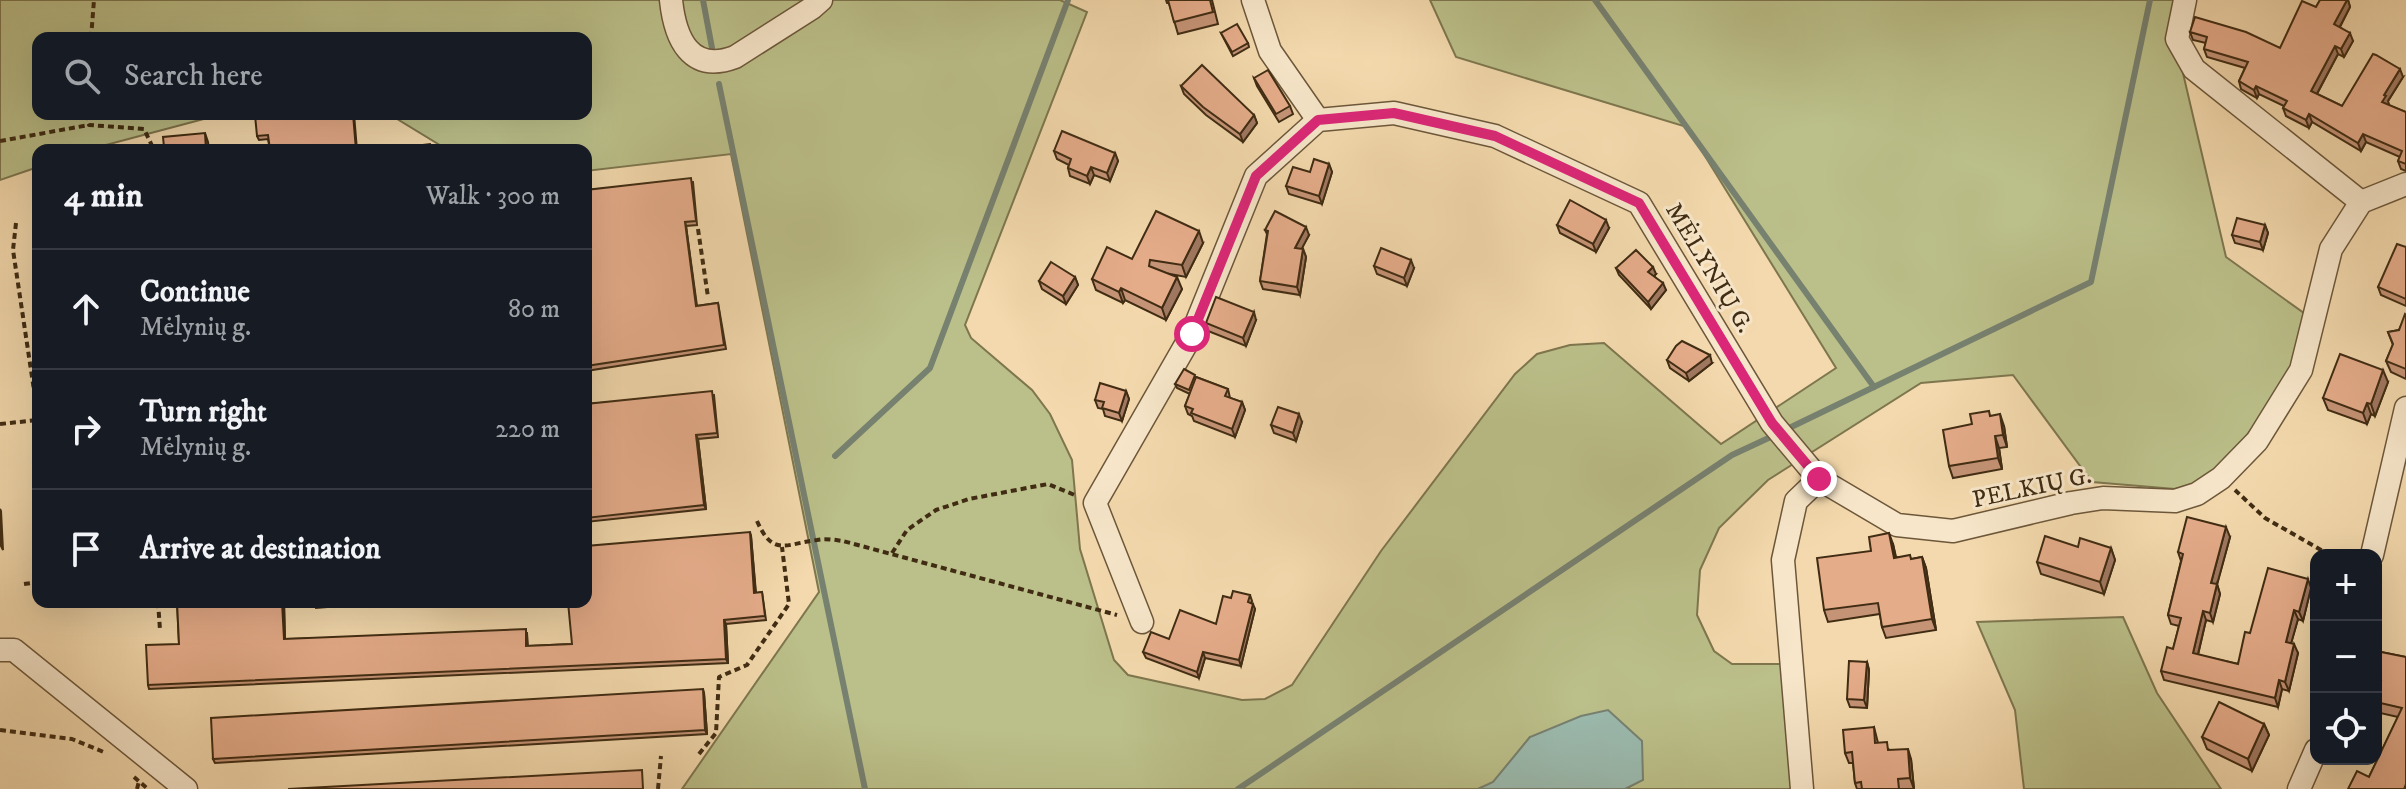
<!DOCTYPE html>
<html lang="en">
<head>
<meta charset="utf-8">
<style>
	:root { --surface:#171b24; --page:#242831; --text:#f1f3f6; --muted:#9ea1a6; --line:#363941 }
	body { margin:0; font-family:"IM FELL DW Pica",serif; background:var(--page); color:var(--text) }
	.controls { position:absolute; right:24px; bottom:24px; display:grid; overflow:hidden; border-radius:16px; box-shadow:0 8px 32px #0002 }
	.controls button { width:72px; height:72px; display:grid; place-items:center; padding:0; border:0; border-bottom:2px solid var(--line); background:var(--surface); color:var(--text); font:40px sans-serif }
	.stop { position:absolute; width:24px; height:24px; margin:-18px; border:6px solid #db2777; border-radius:50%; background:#fff }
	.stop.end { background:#db2777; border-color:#fff; box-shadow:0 2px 8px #0008 }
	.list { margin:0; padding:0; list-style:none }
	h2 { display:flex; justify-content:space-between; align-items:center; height:104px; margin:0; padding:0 32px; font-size:34px }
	h2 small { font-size:26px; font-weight:400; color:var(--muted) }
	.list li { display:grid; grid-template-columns:52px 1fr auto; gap:24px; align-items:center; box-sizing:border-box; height:120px; padding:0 32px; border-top:2px solid var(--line) }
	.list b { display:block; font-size:30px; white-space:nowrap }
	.list p { margin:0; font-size:26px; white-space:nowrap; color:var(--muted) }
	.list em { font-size:26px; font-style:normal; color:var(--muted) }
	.icon { flex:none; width:44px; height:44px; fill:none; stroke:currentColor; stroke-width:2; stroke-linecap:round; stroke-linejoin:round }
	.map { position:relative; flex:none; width:2406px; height:789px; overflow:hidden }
	.search { position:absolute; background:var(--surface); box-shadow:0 8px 32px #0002; left:32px; top:32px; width:560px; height:88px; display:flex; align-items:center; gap:20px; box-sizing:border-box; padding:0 28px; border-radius:16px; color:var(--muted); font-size:30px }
	.panel { position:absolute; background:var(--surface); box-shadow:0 8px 32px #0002; left:32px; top:144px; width:560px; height:464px; border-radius:16px }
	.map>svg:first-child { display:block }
	.green { fill:#bbbf89; stroke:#7e764e; stroke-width:2 }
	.water { fill:#9bbaae; stroke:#778170; stroke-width:2 }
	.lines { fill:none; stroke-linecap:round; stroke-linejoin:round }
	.stream { stroke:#778170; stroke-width:6 }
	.street-casing { stroke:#6d573a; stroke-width:25 }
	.path { stroke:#402c13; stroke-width:4; stroke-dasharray:6 4; stroke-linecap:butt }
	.street { stroke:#f7e6ca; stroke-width:22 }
	.wall { fill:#c59477; stroke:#402c13; stroke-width:2 }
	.shaded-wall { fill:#a07861; stroke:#402c13; stroke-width:2 }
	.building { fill:#e5ac8a; stroke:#402c13; stroke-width:2 }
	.route { stroke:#db2777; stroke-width:10 }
	.labels { text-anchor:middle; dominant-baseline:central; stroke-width:6; stroke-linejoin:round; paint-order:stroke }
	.street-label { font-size:24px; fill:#402c13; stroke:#f7e6ca }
</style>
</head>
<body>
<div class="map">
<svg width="2406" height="789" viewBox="0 0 2406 789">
	<rect width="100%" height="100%" fill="#f3d9ad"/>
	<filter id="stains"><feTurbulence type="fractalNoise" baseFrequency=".0025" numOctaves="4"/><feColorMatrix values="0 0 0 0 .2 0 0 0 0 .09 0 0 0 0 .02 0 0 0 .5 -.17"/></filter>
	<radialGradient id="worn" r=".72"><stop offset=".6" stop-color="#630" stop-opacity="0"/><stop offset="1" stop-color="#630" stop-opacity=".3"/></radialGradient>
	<!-- green -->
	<g class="green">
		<polygon points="0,0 1060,0 1087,12 965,325 971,338 1032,390 1050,414 1072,460 1080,549 1114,660 1128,675 1242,700 1265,699 1292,685 1381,551 1515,374 1537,354 1570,345 1604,343 1721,444 1836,368 1687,127 1456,57 1430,0 2184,0 2175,39 2226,257 2308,316 2290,376 2226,464 2196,483 2175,489 2092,482 2013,375 1921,383 1768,480 1719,528 1700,570 1697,615 1714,651 1732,664 1783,664 1792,789 1625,789 1642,780 1530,737 1493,783 1478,789 682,789 819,592 731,154 586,171 586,150 448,150 389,114 586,114 586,38 38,38 38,114 234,114 215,116 87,150 38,150 38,167 0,180"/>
		<polygon points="2123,617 2157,693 2221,789 2024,789 2015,710 1977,622"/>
	</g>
	<!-- water -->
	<polygon class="water" points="1608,710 1642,741 1643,780 1625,789 1478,789 1493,782 1530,737 1581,716"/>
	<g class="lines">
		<!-- stream -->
		<g class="stream">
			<polyline points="703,0 712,48"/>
			<polyline points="1595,0 1874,387"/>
			<polyline points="719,84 865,789"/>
			<polyline points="1785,430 2091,282 2150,0"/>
			<polyline points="835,456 930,368 1068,0"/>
			<polyline points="1238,789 1732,455 1775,435"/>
		</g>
		<defs>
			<g id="street">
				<path d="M671,0C675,38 690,74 735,57L812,8L821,0"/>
				<polyline points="1253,0 1270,51 1318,120"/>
				<polyline points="2361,202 2406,184"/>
				<polyline points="2372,555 2406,408"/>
				<polyline points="1142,622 1095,503 1192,334 1256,176 1318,120 1394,113 1495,136 1639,203 1772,423 1819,479"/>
				<polyline points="0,650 14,650 186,789"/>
				<polyline points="1802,789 1783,560 1796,501 1819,479 1897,525 1953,531 2071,503 2103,498 2175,501 2197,494 2221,478 2257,441 2301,370 2331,249 2361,202 2194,69 2177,39 2185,0"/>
				<polyline points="2299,789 2316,750"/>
			</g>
		</defs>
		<!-- street casing -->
		<use href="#street" class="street-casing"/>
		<!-- path -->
		<g class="path">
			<polyline points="91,38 94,0"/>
			<polyline points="88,114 89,125 144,129 154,150"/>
			<polyline points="0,141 89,125"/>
			<polyline points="16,223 13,250 38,417"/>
			<polyline points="698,229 708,297"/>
			<polyline points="0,424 38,420"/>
			<polyline points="2235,490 2265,518 2330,555"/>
			<path d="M757,521C773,557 785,544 817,540C825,538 835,540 843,541L1117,615"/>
			<polyline points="892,553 907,530 936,510 969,499 1048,484 1077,496"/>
			<polyline points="24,584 38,582"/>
			<polyline points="158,602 160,630"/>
			<polyline points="0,730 72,739 106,753"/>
			<polyline points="699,754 716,733 719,677 747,665 789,604 782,547"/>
			<polyline points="134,777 148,789"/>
			<polyline points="137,789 139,781"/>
			<polyline points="658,789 661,756"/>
		</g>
		<!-- street -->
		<use href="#street" class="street"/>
	</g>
	<!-- wall -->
	<g class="wall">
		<polygon points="1166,0 1212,0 1218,24 1178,34 1169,3 1167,3"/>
		<polygon points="2320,0 2348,0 2350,7 2340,27 2353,41 2344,57 2338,54 2317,94 2342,106 2403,77 2388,101 2388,105 2406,112 2406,171 2401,169 2398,161 2400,157 2366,142 2361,151 2312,122 2309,128 2286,116 2283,108 2284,106 2259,94 2257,98 2241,89 2239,81 2245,68 2207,57 2204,49 2206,43 2193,40 2190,32 2280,48 2316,7"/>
		<polygon points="1221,33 1248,43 1249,47 1233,56"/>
		<polygon points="1254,78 1290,106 1293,114 1279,122 1257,86"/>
		<polygon points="1181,86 1254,115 1257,123 1243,142 1206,115 1184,94"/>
		<polygon points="261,114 354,114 357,150 270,150 268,139 259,140 257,136"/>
		<polygon points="1054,151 1115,153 1118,161 1110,181 1094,175 1090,184 1070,176 1068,168 1069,165 1057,159"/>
		<polygon points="1329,164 1332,172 1322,204 1289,194 1286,186 1310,172"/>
		<polygon points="693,182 697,225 686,226 697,306 718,303 726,349 586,371 586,190"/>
		<polygon points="1557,225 1609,228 1596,252 1560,233"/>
		<polygon points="2265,225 2268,233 2263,250 2235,243 2232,235"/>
		<polygon points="1265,230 1309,235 1301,249 1303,249 1306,257 1300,295 1263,289 1260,281 1267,234"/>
		<polygon points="1203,243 1186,277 1170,274 1182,289 1166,320 1125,300 1123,303 1096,290 1092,279 1132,259"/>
		<polygon points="2406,247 2406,306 2381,295 2378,287"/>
		<polygon points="1374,266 1414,268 1407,286 1377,274"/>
		<polygon points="1616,268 1656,274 1654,276 1666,290 1651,309 1619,275"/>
		<polygon points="1075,277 1078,285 1066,304 1042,289 1039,281"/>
		<polygon points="2406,315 2406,379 2391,372 2386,361 2393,345 2388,332 2399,330"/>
		<polygon points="1256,320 1246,346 1208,331 1206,323"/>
		<polygon points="1667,360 1712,363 1689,381 1670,368"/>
		<polygon points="1196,377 1228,389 1230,398 1242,402 1245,410 1235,437 1194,421 1192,416 1188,414 1185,406 1190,394 1177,388 1175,384"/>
		<polygon points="2388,382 2375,416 2371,414 2367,424 2328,410 2323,398"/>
		<polygon points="1126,391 1129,399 1122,421 1105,416 1103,409 1098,408 1095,400"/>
		<polygon points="714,395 718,437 698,439 706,509 586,522 586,404"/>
		<polygon points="1991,416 2004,426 2007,447 1999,448 2002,469 1953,478 1949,466 1972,424"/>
		<polygon points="1302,422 1296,441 1274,433 1271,425"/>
		<polygon points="751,536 756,593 762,592 766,620 726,624 728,663 149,689 148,685 179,644 177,602 284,602 285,639 527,633 528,646 572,644"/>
		<polygon points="2230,537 2217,584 2220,594 2213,622 2206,620 2198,655 2238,664 2250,633 2311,588 2303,621 2298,619 2291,643 2298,653 2289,691 2282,689 2278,707 2164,680 2161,671 2173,649 2179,626 2171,624 2168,615 2181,561 2178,552"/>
		<polygon points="1893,544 1896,557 1912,559 1922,557 1926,568 1936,630 1886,638 1882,627 1880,614 1828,622 1824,610 1871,551"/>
		<polygon points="2078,547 2111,548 2115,560 2104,594 2041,574 2037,562"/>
		<polygon points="1250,595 1252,601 1251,603 1255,609 1241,666 1205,658 1199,678 1146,658 1143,652 1169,639 1216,624 1231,598"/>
		<polygon points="315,602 389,602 316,608"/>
		<polygon points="2376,651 2406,657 2406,789 2369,777 2398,717 2380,713 2376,702 2379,690 2376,690"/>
		<polygon points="1867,662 1869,670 1867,708 1850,707 1847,699"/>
		<polygon points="704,693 707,734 215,763 213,759"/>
		<polygon points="2264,724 2269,735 2252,771 2207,749 2202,737"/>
		<polygon points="1874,727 1878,743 1890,750 1911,759 1914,789 1857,789 1855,783 1853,763 1849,763 1845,753"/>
	</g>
	<!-- shaded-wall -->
	<g class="shaded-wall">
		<polygon points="2347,0 2348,0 2350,7 2337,32 2334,24"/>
		<polygon points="2350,33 2353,41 2344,57 2341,49"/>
		<polygon points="2335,46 2338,54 2314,99 2311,91"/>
		<polygon points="2400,69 2403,77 2388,101 2389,104 2385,110 2382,102 2384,95"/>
		<polygon points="2256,86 2259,94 2257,98 2254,90"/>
		<polygon points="2309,114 2312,122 2309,128 2306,120"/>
		<polygon points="1254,115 1257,123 1243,142 1240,134"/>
		<polygon points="205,133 208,142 209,150 206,150"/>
		<polygon points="2363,134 2366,142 2361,151 2358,143"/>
		<polygon points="1115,153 1118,161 1110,181 1107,173"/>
		<polygon points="1329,164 1332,172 1322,204 1319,196"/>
		<polygon points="1091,167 1094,175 1090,184 1087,176"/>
		<polygon points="1606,220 1609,228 1596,252 1593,244"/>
		<polygon points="685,222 686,226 697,310 696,306"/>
		<polygon points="2265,225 2268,233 2263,250 2260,242"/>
		<polygon points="1306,227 1309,235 1298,256 1295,248"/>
		<polygon points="1199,231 1203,243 1186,277 1182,265"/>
		<polygon points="1303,249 1306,257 1300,295 1297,287"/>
		<polygon points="1411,260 1414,268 1407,286 1404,278"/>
		<polygon points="1653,267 1656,274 1651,279 1648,272"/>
		<polygon points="1075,277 1078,285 1066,304 1063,296"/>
		<polygon points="1177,277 1182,289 1166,320 1162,308"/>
		<polygon points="1663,283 1666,290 1651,309 1648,302"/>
		<polygon points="1121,288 1125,300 1123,303 1119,292"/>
		<polygon points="1254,312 1256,320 1246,346 1243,338"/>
		<polygon points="1710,355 1712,363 1689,381 1686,373"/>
		<polygon points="2383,370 2388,382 2375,416 2371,404"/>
		<polygon points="1126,391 1129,399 1122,421 1119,413"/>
		<polygon points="1242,402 1245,410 1235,437 1232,429"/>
		<polygon points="2367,403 2371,414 2367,424 2363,413"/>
		<polygon points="1299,414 1302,422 1296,441 1293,433"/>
		<polygon points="2000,414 2004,426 2007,447 2003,435"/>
		<polygon points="696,435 698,439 706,509 704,505"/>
		<polygon points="1995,436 1999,448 2002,469 1998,458"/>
		<polygon points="0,509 1,511 3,550 1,546"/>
		<polygon points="2226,527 2230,537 2215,592 2211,583"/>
		<polygon points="750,532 751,536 756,597 754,593"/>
		<polygon points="1889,533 1893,544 1898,569 1894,558"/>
		<polygon points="2111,548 2115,560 2104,594 2100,582"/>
		<polygon points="1922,557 1926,568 1936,630 1932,619"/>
		<polygon points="2308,579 2311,588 2303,621 2299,612"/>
		<polygon points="2217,584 2220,594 2213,622 2210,613"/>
		<polygon points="282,602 284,602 285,643 284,639"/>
		<polygon points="1253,604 1255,609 1241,666 1239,660"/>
		<polygon points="2294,610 2298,619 2289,651 2286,642"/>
		<polygon points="2203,611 2206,620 2196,662 2193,653"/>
		<polygon points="724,620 726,624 728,663 726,659"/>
		<polygon points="2294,644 2298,653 2289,691 2285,682"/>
		<polygon points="1203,652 1205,658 1199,678 1197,672"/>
		<polygon points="1867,662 1869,670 1867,708 1864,700"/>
		<polygon points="2279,680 2282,689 2278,707 2275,698"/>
		<polygon points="703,689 704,693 707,734 705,730"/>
		<polygon points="2264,724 2269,735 2252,771 2248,759"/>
		<polygon points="1908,749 1911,759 1914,789 1910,778"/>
	</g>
	<!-- building -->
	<g class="building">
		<polygon points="1168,0 1210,0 1213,12 1174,22"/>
		<polygon points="2320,0 2347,0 2334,24 2350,33 2341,49 2335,46 2311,91 2342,106 2373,54 2376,55 2400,69 2384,95 2386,96 2382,102 2406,112 2406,164 2398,161 2402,151 2363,134 2358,143 2309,114 2306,120 2283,108 2287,101 2256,86 2254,90 2239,81 2248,62 2204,49 2207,37 2190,32 2195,17 2246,32 2280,48 2302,1 2316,7"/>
		<polygon points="1237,24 1248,43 1232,52 1221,33"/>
		<polygon points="1202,65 1254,115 1240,134 1203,107 1181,86"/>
		<polygon points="1268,70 1290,106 1276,114 1254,78"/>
		<polygon points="261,114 353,114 356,150 270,150 268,135 257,136 255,115"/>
		<polygon points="1062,131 1115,153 1107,173 1091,167 1087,176 1068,168 1071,159 1054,151"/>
		<polygon points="205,133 206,150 133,150 164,147 163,137"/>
		<polygon points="430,144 431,150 380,150"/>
		<polygon points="1314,159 1329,164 1319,196 1286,186 1293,167 1310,172"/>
		<polygon points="691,178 696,221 685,222 696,306 718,303 724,345 586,366 586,190"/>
		<polygon points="1570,200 1606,220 1593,244 1557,225"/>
		<polygon points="1156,211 1199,231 1182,265 1150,260 1149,266 1177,277 1162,308 1121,288 1119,292 1092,279 1107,247 1132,259"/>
		<polygon points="1275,211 1306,227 1295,248 1303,249 1297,287 1260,281 1268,231 1265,230"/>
		<polygon points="2237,218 2265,225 2260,242 2232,235"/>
		<polygon points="2397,244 2406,247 2406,299 2378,287"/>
		<polygon points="1381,248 1411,260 1404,278 1374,266"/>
		<polygon points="1636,250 1653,267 1648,272 1663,283 1648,302 1616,268"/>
		<polygon points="1051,262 1075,277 1063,296 1039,281"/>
		<polygon points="1216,297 1254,312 1243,338 1206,323"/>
		<polygon points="2405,314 2406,315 2406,369 2386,361 2393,344 2388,332 2399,330"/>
		<polygon points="1682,341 1710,355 1686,373 1667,360 1676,346"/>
		<polygon points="2340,354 2383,370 2371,404 2367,403 2363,413 2323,398"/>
		<polygon points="1184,369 1195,375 1189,390 1175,384"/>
		<polygon points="1196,377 1228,389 1225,396 1242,402 1232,429 1191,413 1193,409 1185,406"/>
		<polygon points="1100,383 1126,391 1119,413 1102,408 1104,402 1095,400"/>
		<polygon points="712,391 717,433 696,435 704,505 586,518 586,404"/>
		<polygon points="1278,407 1299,414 1293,433 1271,425"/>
		<polygon points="1989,411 1990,416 2000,414 2003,435 1995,436 1998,458 1949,466 1943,430 1972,424 1970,414"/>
		<polygon points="2187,517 2226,527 2211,583 2217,584 2210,613 2203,611 2193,653 2238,664 2245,632 2250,633 2268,568 2308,579 2299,612 2294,610 2286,642 2294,644 2285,682 2279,680 2275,698 2161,671 2167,647 2173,649 2181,618 2168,615 2183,554 2178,552"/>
		<polygon points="750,532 754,593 762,592 765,616 724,620 726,659 148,685 146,645 179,644 177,602 282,602 284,639 526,629 526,646 572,644 568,602 586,602 586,546"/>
		<polygon points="1889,533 1894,558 1910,555 1911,559 1922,557 1932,619 1882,627 1878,603 1824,610 1817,558 1871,551 1869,537"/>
		<polygon points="2045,536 2078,547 2080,538 2111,548 2100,582 2037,562"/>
		<polygon points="1233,591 1250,595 1248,602 1253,604 1239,660 1203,652 1197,672 1143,652 1151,632 1169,639 1180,610 1216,624 1223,596 1231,598"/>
		<polygon points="315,602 339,602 315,604"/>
		<polygon points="2376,651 2406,657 2406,784 2404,789 2348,789 2357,771 2369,777 2402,708 2376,702 2381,681 2376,680"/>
		<polygon points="1849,661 1867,662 1864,700 1847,699"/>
		<polygon points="703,689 705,730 213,759 211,718"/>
		<polygon points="2219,702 2264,724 2248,759 2202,737"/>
		<polygon points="1874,727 1875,743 1887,742 1888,750 1908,749 1910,778 1898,779 1899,789 1862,789 1861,782 1855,783 1852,752 1845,753 1843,730"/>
		<polygon points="642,770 643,789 288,789"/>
	</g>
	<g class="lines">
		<!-- route -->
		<polyline class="route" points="1192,334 1256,176 1318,120 1394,113 1495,136 1639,203 1772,423 1819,479"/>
	</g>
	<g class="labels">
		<!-- street labels -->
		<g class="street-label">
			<text transform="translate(1709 268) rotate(59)">MĖLYNIŲ G.</text>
			<text transform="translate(2032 488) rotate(-12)">PELKIŲ G.</text>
		</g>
	</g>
	<rect width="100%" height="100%" filter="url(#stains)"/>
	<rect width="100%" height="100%" fill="url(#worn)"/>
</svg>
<div class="controls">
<button>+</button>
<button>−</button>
<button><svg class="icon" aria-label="locate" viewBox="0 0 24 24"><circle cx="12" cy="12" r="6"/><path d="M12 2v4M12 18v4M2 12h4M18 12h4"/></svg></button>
</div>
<div class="stop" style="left:1192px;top:334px"></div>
<div class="stop end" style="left:1819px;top:479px"></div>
<div class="search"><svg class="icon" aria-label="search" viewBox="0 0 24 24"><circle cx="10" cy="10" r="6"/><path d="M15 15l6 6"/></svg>Search here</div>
<section class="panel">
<h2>4 min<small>Walk · 300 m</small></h2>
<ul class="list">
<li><svg class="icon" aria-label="ahead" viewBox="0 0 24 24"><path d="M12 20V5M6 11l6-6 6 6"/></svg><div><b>Continue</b><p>Mėlynių g.</p></div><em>80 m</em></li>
<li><svg class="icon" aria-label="right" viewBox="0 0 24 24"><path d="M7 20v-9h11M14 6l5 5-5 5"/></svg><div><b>Turn right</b><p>Mėlynių g.</p></div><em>220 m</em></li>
<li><svg class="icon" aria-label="arrive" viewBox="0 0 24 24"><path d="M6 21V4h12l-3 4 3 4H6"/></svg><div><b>Arrive at destination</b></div></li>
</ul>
</section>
</div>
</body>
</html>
